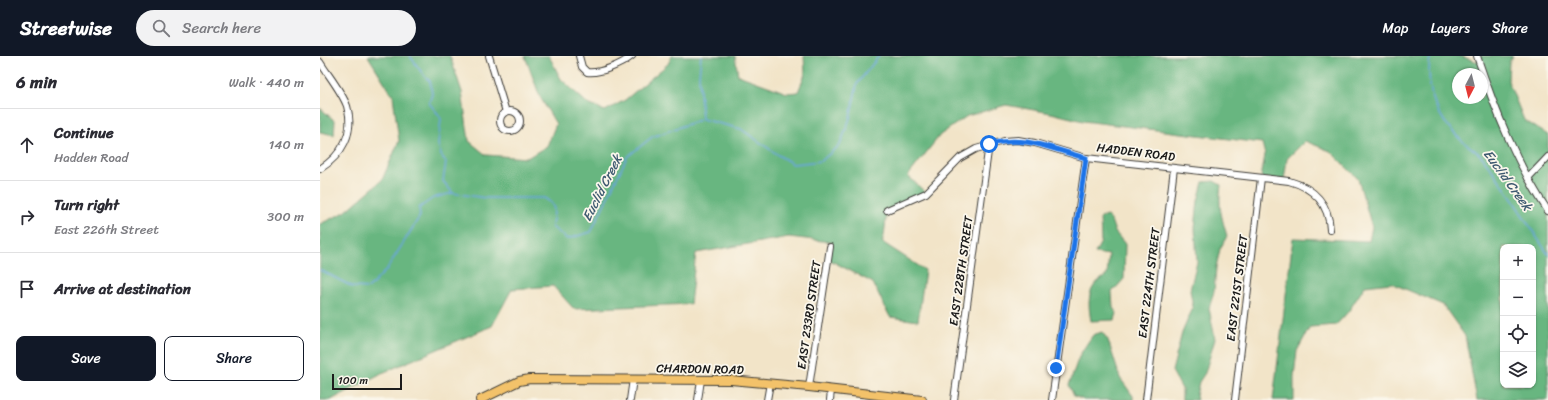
<!DOCTYPE html>
<html lang="en">
<head>
<meta charset="utf-8">
<style>
	:root { --surface:#fff; --page:#f2f2f3; --text:#2b2b33; --muted:#7c7c81; --line:#e1e1e2; --accent:#111827 }
	body { margin:0; font-family:Sriracha,sans-serif; background:var(--page); color:var(--text) }
	.controls { position:absolute; right:12px; bottom:12px; display:grid; overflow:hidden; border-radius:8px; box-shadow:0 1px 3px #0004 }
	.controls button { width:36px; height:36px; display:grid; place-items:center; padding:0; border:0; border-bottom:1px solid var(--line); background:var(--surface); color:var(--text); font:20px sans-serif }
	.compass { position:absolute; left:1132px; top:12px; width:36px; height:36px; border-radius:50%; background:var(--surface); box-shadow:0 1px 3px #0004; rotate:187deg }
	.scale { position:absolute; left:12px; bottom:10px; width:70px; box-sizing:border-box; padding-left:4px; border:2px solid #1c1c1c; border-top:0; font-size:11px; line-height:14px; white-space:nowrap; color:#1c1c1c; -webkit-text-stroke:3px #fbf7ec; paint-order:stroke }
	.stop { position:absolute; width:12px; height:12px; margin:-9px; border:3px solid #1a73e8; border-radius:50%; background:#fff }
	.stop.end { background:#1a73e8; border-color:#fff; box-shadow:0 1px 4px #0008 }
	.list { margin:0; padding:0; list-style:none }
	h2 { display:flex; justify-content:space-between; align-items:center; height:52px; margin:0; padding:0 16px; font-size:17px }
	h2 small { font-size:13px; font-weight:400; color:var(--muted) }
	.list li { display:grid; grid-template-columns:26px 1fr auto; gap:12px; align-items:center; box-sizing:border-box; height:72px; padding:0 16px; border-top:1px solid var(--line) }
	.list b { display:block; font-size:15px; white-space:nowrap }
	.list p { margin:0; font-size:13px; white-space:nowrap; color:var(--muted) }
	.list em { font-size:13px; font-style:normal; color:var(--muted) }
	.actions { display:flex; gap:8px; padding:12px 16px }
	.actions a { flex:1; padding:9px 0; border:1px solid var(--accent); border-radius:8px; text-align:center; font-size:14px; color:var(--accent) }
	.actions .main { background:var(--accent); color:#fff }
	.icon { flex:none; width:22px; height:22px; fill:none; stroke:currentColor; stroke-width:2; stroke-linecap:round; stroke-linejoin:round }
	.map { position:relative; flex:none; width:1228px; height:344px; overflow:hidden }
	header { display:flex; align-items:center; gap:24px; box-sizing:border-box; height:56px; padding:0 20px; background:var(--accent); color:#fff }
	header strong { font-size:19px }
	nav { display:flex; gap:22px; margin-inline-start:auto; font-size:14px }
	.search { width:280px; height:36px; background:var(--page); display:flex; align-items:center; gap:10px; box-sizing:border-box; padding:0 14px; border-radius:22px; color:var(--muted); font-size:15px }
	main { display:flex }
	aside { flex:1; background:var(--surface) }
	.map>svg:first-child { display:block }
	.forest { fill:#67b680; stroke:#42694e; fill-rule:evenodd }
	.lines { fill:none; stroke-linecap:round; stroke-linejoin:round }
	.stream { stroke:#6aa5da; stroke-width:1.5 }
	.minor-casing { stroke:#3c3a36; stroke-width:8 }
	.major-casing { stroke:#3c3a36; stroke-width:10 }
	.minor { stroke:#fff; stroke-width:6 }
	.major { stroke:#f3c26a; stroke-width:8 }
	.route { stroke:#1a73e8; stroke-width:5 }
	.labels { text-anchor:middle; dominant-baseline:central; stroke-width:3.5; stroke-linejoin:round; paint-order:stroke }
	.street-label { font-size:12px; fill:#1c1c1c; stroke:#fbf7ec }
	.water-label { font-size:13px; font-style:italic; fill:#3f5a71; stroke:#fbf7ec }
</style>
</head>
<body>
<header>
<strong>Streetwise</strong>
<div class="search"><svg class="icon" aria-label="search" viewBox="0 0 24 24"><circle cx="10" cy="10" r="6"/><path d="M15 15l6 6"/></svg>Search here</div>
<nav><a>Map</a><a>Layers</a><a>Share</a></nav>
</header>
<main>
<aside>
<h2>6 min<small>Walk · 440 m</small></h2>
<ul class="list">
<li><svg class="icon" aria-label="ahead" viewBox="0 0 24 24"><path d="M12 20V5M6 11l6-6 6 6"/></svg><div><b>Continue</b><p>Hadden Road</p></div><em>140 m</em></li>
<li><svg class="icon" aria-label="right" viewBox="0 0 24 24"><path d="M7 20v-9h11M14 6l5 5-5 5"/></svg><div><b>Turn right</b><p>East 226th Street</p></div><em>300 m</em></li>
<li><svg class="icon" aria-label="arrive" viewBox="0 0 24 24"><path d="M6 21V4h12l-3 4 3 4H6"/></svg><div><b>Arrive at destination</b></div></li>
</ul>
<div class="actions"><a class="main">Save</a><a>Share</a></div>
</aside>
<div class="map">
<svg width="1228" height="344" viewBox="0 0 1228 344">
	<rect width="100%" height="100%" fill="#fbf7ec"/>
	<filter id="ink" filterUnits="userSpaceOnUse"><feTurbulence type="fractalNoise" baseFrequency=".025" numOctaves="2"/><feDisplacementMap in="SourceGraphic" scale="8" xChannelSelector="R" yChannelSelector="G"/><feConvolveMatrix kernelMatrix="1 2 1 2 8 2 1 2 1" color-interpolation-filters="sRGB"/></filter>
	<filter id="wash" filterUnits="userSpaceOnUse"><feTurbulence type="fractalNoise" baseFrequency=".012" numOctaves="4" result="noise"/><feDisplacementMap in="SourceGraphic" scale="16" xChannelSelector="R" yChannelSelector="G"/><feGaussianBlur stdDeviation="0.9" result="paint"/><feColorMatrix in="noise" values="0 0 0 0 0 0 0 0 0 0 0 0 0 0 0 0 0 1.4 0 .05"/><feComposite in="paint" operator="in"/></filter>
	<g filter="url(#wash)">
		<rect width="100%" height="100%" fill="#f2e4c8"/>
		<!-- forest -->
		<g class="forest">
			<path d="M48,0H130L142,36L149,85L166,99L207,102L227,90L236,68L220,41L205,0H229L241,23L268,48L285,55L305,44L348,8L352,0H415L418,19L467,37L478,36L485,18L484,0H1140L1158,6L1157,0H1193L1189,6L1188,25L1204,64L1228,79V344H1157L1145,280L1123,249L1071,227L1045,230L1028,256L1016,269L990,271L977,295L974,320V344H953L973,182L1049,185L1052,171L1038,123L1010,95L985,85L967,103L964,124L941,122L945,99L942,87L763,65L731,57L686,49L647,60L620,79L588,120L606,137L567,154L564,180L562,186L605,214L598,265L570,261L553,227L508,203L511,186L469,181L376,197L370,248L254,253L233,230L192,233L172,270L62,317L11,344H0V168L25,156L62,124L79,85L73,40ZM1138,18H1162V42H1138ZM1183,191H1213V329H1183Z"/>
			<polygon points="0,52 15,65 14,79 0,76"/>
			<path d="M894,125L901,129C898,150 901,159 907,180L900,193L896,211L894,236L889,252L895,283L885,317L879,326L876,340L877,344H862V333L852,315L862,277L873,251L870,234L877,206L875,172L878,145L883,126Z"/>
			<path d="M787,160L791,164L795,176L805,188L804,223L792,236L793,252L797,257L795,264L771,265C769,254 767,239 774,230C776,226 783,222 787,219L789,199L775,197L781,186L780,162Z"/>
			<path d="M782,276L788,284L800,322L813,340V344H764L754,340L749,329C753,320 755,310 759,301C763,293 768,286 773,279Z"/>
		</g>
		<g class="lines">
			<!-- stream -->
			<g class="stream">
				<polyline points="90,0 105,21 110,25 112,38 109,47 119,59 121,63 118,88 121,99 126,106 123,125 132,136"/>
				<polyline points="381,0 379,20 382,63"/>
				<path d="M1110,0C1106,35 1115,60 1141,84C1148,90 1157,95 1163,102C1187,132 1206,166 1228,198"/>
				<path d="M0,214L33,231L49,232L67,213L100,160L99,152L113,142L132,137L166,142H224C239,150 233,157 232,171L247,183L271,176L307,101L332,81L382,63L421,73L458,99L473,108L501,105L520,89L530,62L537,28L559,0"/>
			</g>
		</g>
	</g>
	<g filter="url(#ink)">
		<g class="lines">
			<defs>
				<g id="minor">
					<polyline points="169,0 186,56"/>
					<path d="M259,0L262,11L267,16C280,18 302,8 312,0"/>
					<path d="M1157,0C1175,54 1196,107 1228,155"/>
					<path d="M0,6C8,19 22,36 27,50C35,77 22,99 0,113"/>
					<circle cx="190" cy="65" r="10"/>
					<polyline points="1208,122 1228,101"/>
					<path d="M567,154L606,137L640,102L656,93L684,85L698,84L715,87L766,102L969,125C994,132 1009,148 1010,174"/>
					<polyline points="489,331 510,191"/>
					<polyline points="310,344 313,323"/>
					<polyline points="378,344 381,324"/>
					<polyline points="447,344 450,327"/>
					<polyline points="510,344 511,334"/>
					<polyline points="634,344 669,88"/>
					<polyline points="732,344 766,102"/>
					<polyline points="826,344 854,112"/>
					<polyline points="915,344 941,122"/>
				</g>
				<polyline id="major" points="160,344 199,325 210,323 411,324 489,331 602,344"/>
			</defs>
			<!-- minor casing -->
			<use href="#minor" class="minor-casing"/>
			<!-- major casing -->
			<use href="#major" class="major-casing"/>
			<!-- minor -->
			<use href="#minor" class="minor"/>
			<!-- major -->
			<use href="#major" class="major"/>
		</g>
	</g>
	<g class="lines" filter="url(#ink)">
		<!-- route -->
		<path class="route" d="M669,88C708,79 729,93 766,102L736,312"/>
	</g>
	<g class="labels">
		<!-- street labels -->
		<g class="street-label">
			<text transform="translate(816 96) rotate(7)">HADDEN ROAD</text>
			<text transform="translate(641 215) rotate(-82)">EAST 228TH STREET</text>
			<text transform="translate(829 227) rotate(-83)">EAST 224TH STREET</text>
			<text transform="translate(917 232) rotate(-83)">EAST 221ST STREET</text>
			<text transform="translate(489 259) rotate(-82)">EAST 233RD STREET</text>
			<text transform="translate(380 313) rotate(1)">CHARDON ROAD</text>
		</g>
		<!-- water labels -->
		<g class="water-label">
			<text transform="translate(1188 124) rotate(54)">Euclid Creek</text>
			<text transform="translate(282 132) rotate(-63)">Euclid Creek</text>
		</g>
	</g>
</svg>
<div class="controls">
<button>+</button>
<button>−</button>
<button><svg class="icon" aria-label="locate" viewBox="0 0 24 24"><circle cx="12" cy="12" r="6"/><path d="M12 2v4M12 18v4M2 12h4M18 12h4"/></svg></button>
<button><svg class="icon" aria-label="layers" viewBox="0 0 24 24"><path d="M12 4l9 5-9 5-9-5zM3 14l9 5 9-5"/></svg></button>
</div>
<svg class="compass" viewBox="-18 -18 36 36"><path d="M0-13l5 13h-10z" fill="#e53935"/><path d="M0 13l5-13h-10z" fill="#7c7c81"/></svg>
<div class="scale">100 m</div>
<div class="stop" style="left:669px;top:88px"></div>
<div class="stop end" style="left:736px;top:312px"></div>
</div>
</main>
</body>
</html>
